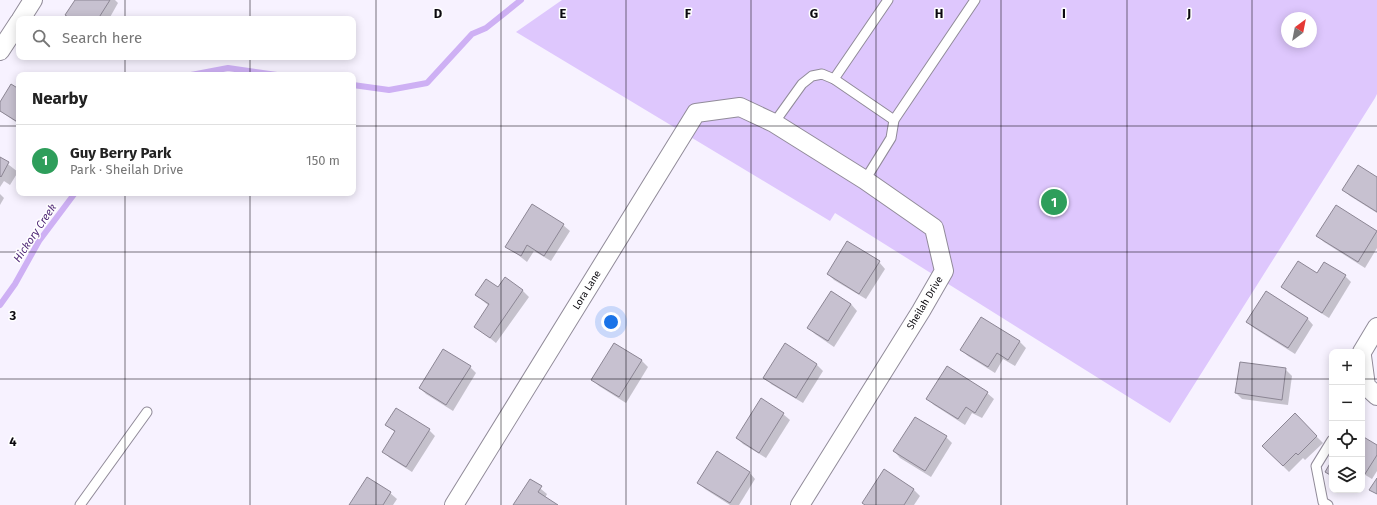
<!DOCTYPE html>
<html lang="en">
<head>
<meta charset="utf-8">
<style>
	:root { --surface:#fff; --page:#f2f2f2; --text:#222; --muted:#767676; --line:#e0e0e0; --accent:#8c761a }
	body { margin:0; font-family:"Fira Sans",sans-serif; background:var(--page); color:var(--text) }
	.controls { position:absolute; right:12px; bottom:12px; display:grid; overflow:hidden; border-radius:8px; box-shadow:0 2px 10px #0003 }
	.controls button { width:36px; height:36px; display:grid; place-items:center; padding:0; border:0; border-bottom:1px solid var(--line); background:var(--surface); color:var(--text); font:20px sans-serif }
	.compass { position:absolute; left:1281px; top:12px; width:36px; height:36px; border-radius:50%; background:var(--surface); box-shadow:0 2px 10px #0003; rotate:32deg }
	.you { position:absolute; left:611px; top:322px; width:14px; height:14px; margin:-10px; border:3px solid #fff; border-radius:50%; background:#1a73e8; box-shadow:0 0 0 6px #1a73e833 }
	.badge { display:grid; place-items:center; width:26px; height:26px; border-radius:50%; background:var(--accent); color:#fff; font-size:13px; font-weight:700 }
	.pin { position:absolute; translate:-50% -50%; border:2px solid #fff; box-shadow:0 1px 4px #0006 }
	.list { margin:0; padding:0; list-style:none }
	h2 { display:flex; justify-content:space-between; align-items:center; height:52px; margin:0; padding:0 16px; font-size:17px }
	h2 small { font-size:13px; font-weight:400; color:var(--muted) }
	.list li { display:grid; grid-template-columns:26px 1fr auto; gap:12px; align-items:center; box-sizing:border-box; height:72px; padding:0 16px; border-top:1px solid var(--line) }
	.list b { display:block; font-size:15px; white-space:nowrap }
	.list p { margin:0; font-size:13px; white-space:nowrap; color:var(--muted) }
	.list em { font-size:13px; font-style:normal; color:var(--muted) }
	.icon { flex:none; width:22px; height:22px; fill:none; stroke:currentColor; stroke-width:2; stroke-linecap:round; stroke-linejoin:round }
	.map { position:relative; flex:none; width:1377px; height:505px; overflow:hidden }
	.search { position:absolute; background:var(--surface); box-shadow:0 2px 10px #0003; left:16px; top:16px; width:340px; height:44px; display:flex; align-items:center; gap:10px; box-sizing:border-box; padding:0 14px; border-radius:8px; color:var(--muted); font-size:15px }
	.panel { position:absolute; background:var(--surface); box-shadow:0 2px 10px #0003; left:16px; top:72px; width:340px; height:124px; border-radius:8px }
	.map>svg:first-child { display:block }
	.green { fill:#dec7fd; fill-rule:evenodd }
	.shadow { fill:#0003 }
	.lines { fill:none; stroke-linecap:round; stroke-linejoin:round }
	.stream { stroke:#ceb0f4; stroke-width:6 }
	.building { fill:#c7c1d0; stroke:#8c8694 }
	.lane-casing { stroke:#918b99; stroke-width:11 }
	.street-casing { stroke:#918b99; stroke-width:20 }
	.lane { stroke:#fff; stroke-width:9 }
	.street { stroke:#fff; stroke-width:18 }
	.grid { fill:none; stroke:#0c0a0f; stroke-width:1; stroke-opacity:0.55 }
	.labels { text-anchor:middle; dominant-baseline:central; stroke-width:3; stroke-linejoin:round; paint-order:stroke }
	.street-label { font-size:10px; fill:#0c0a0f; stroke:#fff }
	.water-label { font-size:11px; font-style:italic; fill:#522b79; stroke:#fff }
	.grid-label { font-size:13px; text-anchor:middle; font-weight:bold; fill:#0c0a0f; stroke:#fff; stroke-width:3; stroke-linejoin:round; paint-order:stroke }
</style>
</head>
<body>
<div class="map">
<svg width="1377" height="505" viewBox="0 0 1377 505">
	<rect width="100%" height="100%" fill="#f7f2ff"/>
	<!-- green -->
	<path class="green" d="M562,0H1377V94L1375,98L1170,423L835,213L830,221L516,32ZM1287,18H1311V42H1287Z"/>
	<!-- shadow -->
	<g class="shadow">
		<polygon points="76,0 115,0 118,3 109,19 70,19 66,15"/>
		<polygon points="19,90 19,124 0,111 0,104"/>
		<polygon points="0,158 18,172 10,185 4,181 0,187"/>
		<polygon points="1377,178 1377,213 1350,196 1343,190"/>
		<polygon points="0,194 4,198 0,205"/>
		<polygon points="1336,206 1377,232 1377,248 1365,268 1324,242 1317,236"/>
		<polygon points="563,225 570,231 551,261 534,251 527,262 507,246"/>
		<polygon points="879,262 885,269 866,299 834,280 828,274"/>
		<polygon points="1317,274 1345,276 1351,282 1329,318 1289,293 1283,287"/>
		<polygon points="498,289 522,290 529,297 496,343 475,326 489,306 476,295"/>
		<polygon points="851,304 857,311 834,347 815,334 809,328"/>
		<polygon points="981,318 1020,342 1026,348 1015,366 1003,359 995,373 968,356 961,350"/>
		<polygon points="1307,318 1313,325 1295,354 1254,328 1248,322"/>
		<polygon points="614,344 642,361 648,367 626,403 599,386 592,379"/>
		<polygon points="785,345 817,365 823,371 803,403 771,384 765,377"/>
		<polygon points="470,367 476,373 453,411 426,394 420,388"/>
		<polygon points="1285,369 1292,376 1288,405 1242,399 1236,393"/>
		<polygon points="987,393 994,399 982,418 972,413 965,425 934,405 928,399"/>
		<polygon points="783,414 790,420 766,458 743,444 737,438"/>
		<polygon points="1295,415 1323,443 1305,460 1303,458 1289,472 1263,446"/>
		<polygon points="386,425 429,430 435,436 412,472 390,458 384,452 396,433"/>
		<polygon points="946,437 952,443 931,477 900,458 894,451"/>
		<polygon points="1362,437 1377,446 1377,471 1372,479 1362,473"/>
		<polygon points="749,472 755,479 739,505 730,505 705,489 699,483"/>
		<polygon points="530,480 547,494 545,498 556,505 515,505"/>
		<polygon points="913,489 920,496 914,505 866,505"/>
		<polygon points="390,493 397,499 393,505 350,505"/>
	</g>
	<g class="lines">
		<!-- stream -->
		<g class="stream">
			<polyline points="191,75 228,68 277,75"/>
			<polyline points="353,85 389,90 427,83 472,34 486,28 521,0"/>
			<polyline points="0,305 15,284 39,241 75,193"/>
		</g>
	</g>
	<!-- building -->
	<g class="building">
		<polygon points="75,0 110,0 98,19 71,19 65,15"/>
		<polygon points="11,84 19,89 19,116 16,121 0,111 0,102"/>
		<polygon points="0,157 9,162 1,177 0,176"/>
		<polygon points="1358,165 1377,177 1377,212 1342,190"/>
		<polygon points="532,204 564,224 544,256 527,245 521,256 505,247"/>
		<polygon points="1336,205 1377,231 1358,262 1316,236"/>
		<polygon points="847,241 880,261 859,294 827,274"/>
		<polygon points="1298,261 1317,273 1324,262 1346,275 1322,313 1281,287"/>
		<polygon points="505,277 523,290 490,338 474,327 489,304 475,295 486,279 498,287"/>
		<polygon points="831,291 851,304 828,341 807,328"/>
		<polygon points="1266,291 1308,318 1288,348 1246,322"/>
		<polygon points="981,317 1020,341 1008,360 997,353 988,367 960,350"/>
		<polygon points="614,343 642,360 619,397 591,380"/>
		<polygon points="785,343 817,364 796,398 763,378"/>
		<polygon points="443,349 471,366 446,405 419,388"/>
		<polygon points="1240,362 1286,368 1282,400 1235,393"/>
		<polygon points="947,366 988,392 975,413 966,407 958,419 926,399"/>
		<polygon points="761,398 784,413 759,453 736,438"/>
		<polygon points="396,408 430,429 406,467 382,452 395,431 385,425"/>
		<polygon points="1295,413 1317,436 1298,455 1296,453 1283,466 1262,446"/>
		<polygon points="915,417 947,436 925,471 893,451"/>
		<polygon points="1362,436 1377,445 1377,455 1365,474 1362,472"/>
		<polygon points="717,451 750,472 730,503 697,483"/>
		<polygon points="1332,460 1332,476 1325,472"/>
		<polygon points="884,469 914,489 904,505 865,505 862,503"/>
		<polygon points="367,477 391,492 383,505 349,505"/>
		<polygon points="1377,478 1377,494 1369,490"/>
		<polygon points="530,479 542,486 538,492 558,505 513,505"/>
	</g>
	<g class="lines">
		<defs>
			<g id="lane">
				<polyline points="834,79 888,0"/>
				<polyline points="774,123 802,84 812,76 822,74 834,79 894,120"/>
				<polyline points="865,180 891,138 894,120 975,0"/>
				<polyline points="80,505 147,412"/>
				<polyline points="1328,505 1323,502 1316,466 1332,440"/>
			</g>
			<g id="street">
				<polyline points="21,19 33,0"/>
				<polyline points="0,51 19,22"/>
				<polyline points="1362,352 1377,327"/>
				<polyline points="1362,356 1366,386 1377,396"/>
				<polyline points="454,505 696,113 740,107 774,123 865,180 934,228 944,271 921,311 800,505"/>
			</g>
		</defs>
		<!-- lane casing -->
		<use href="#lane" class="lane-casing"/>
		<!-- street casing -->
		<use href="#street" class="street-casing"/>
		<!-- lane -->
		<use href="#lane" class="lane"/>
		<!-- street -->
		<use href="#street" class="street"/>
	</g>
	<!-- grid -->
	<path class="grid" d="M125,0V19M250,0V19M376,0V505M501,0V505M626,0V505M751,0V505M876,0V505M1001,0V505M1127,0V505M1252,0V505M125,57V75M250,57V75M0,126H19M353,126H1377M125,193V505M250,193V505M0,252H1377M0,379H1332M1362,379H1377"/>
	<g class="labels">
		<!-- street labels -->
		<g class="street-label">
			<text transform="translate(587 290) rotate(-58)">Lora Lane</text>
			<text transform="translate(925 303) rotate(-59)">Sheilah Drive</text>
		</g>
		<!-- water labels -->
		<g class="water-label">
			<text transform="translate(35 233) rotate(-56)">Hickory Creek</text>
		</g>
	</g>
	<g class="grid-label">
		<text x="438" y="18">D</text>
		<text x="563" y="18">E</text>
		<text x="688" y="18">F</text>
		<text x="814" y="18">G</text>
		<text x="939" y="18">H</text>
		<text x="1064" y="18">I</text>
		<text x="1189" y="18">J</text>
		<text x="13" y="320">3</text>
		<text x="13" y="446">4</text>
	</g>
</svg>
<div class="controls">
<button>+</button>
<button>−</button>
<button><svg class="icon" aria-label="locate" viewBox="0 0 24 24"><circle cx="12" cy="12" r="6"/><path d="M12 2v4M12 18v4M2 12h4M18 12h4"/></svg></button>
<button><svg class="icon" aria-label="layers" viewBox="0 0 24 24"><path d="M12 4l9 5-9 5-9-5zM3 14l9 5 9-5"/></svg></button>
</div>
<svg class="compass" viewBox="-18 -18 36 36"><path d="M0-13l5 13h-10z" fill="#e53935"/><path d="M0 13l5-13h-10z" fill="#767676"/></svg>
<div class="you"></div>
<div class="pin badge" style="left:1054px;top:202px;background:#2e9e5b">1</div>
<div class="search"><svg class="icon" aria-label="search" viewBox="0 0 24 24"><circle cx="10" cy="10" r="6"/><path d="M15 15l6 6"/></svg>Search here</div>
<section class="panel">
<h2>Nearby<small></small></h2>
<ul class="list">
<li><span class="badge" style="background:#2e9e5b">1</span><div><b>Guy Berry Park</b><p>Park · Sheilah Drive</p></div><em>150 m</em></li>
</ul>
</section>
</div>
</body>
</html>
